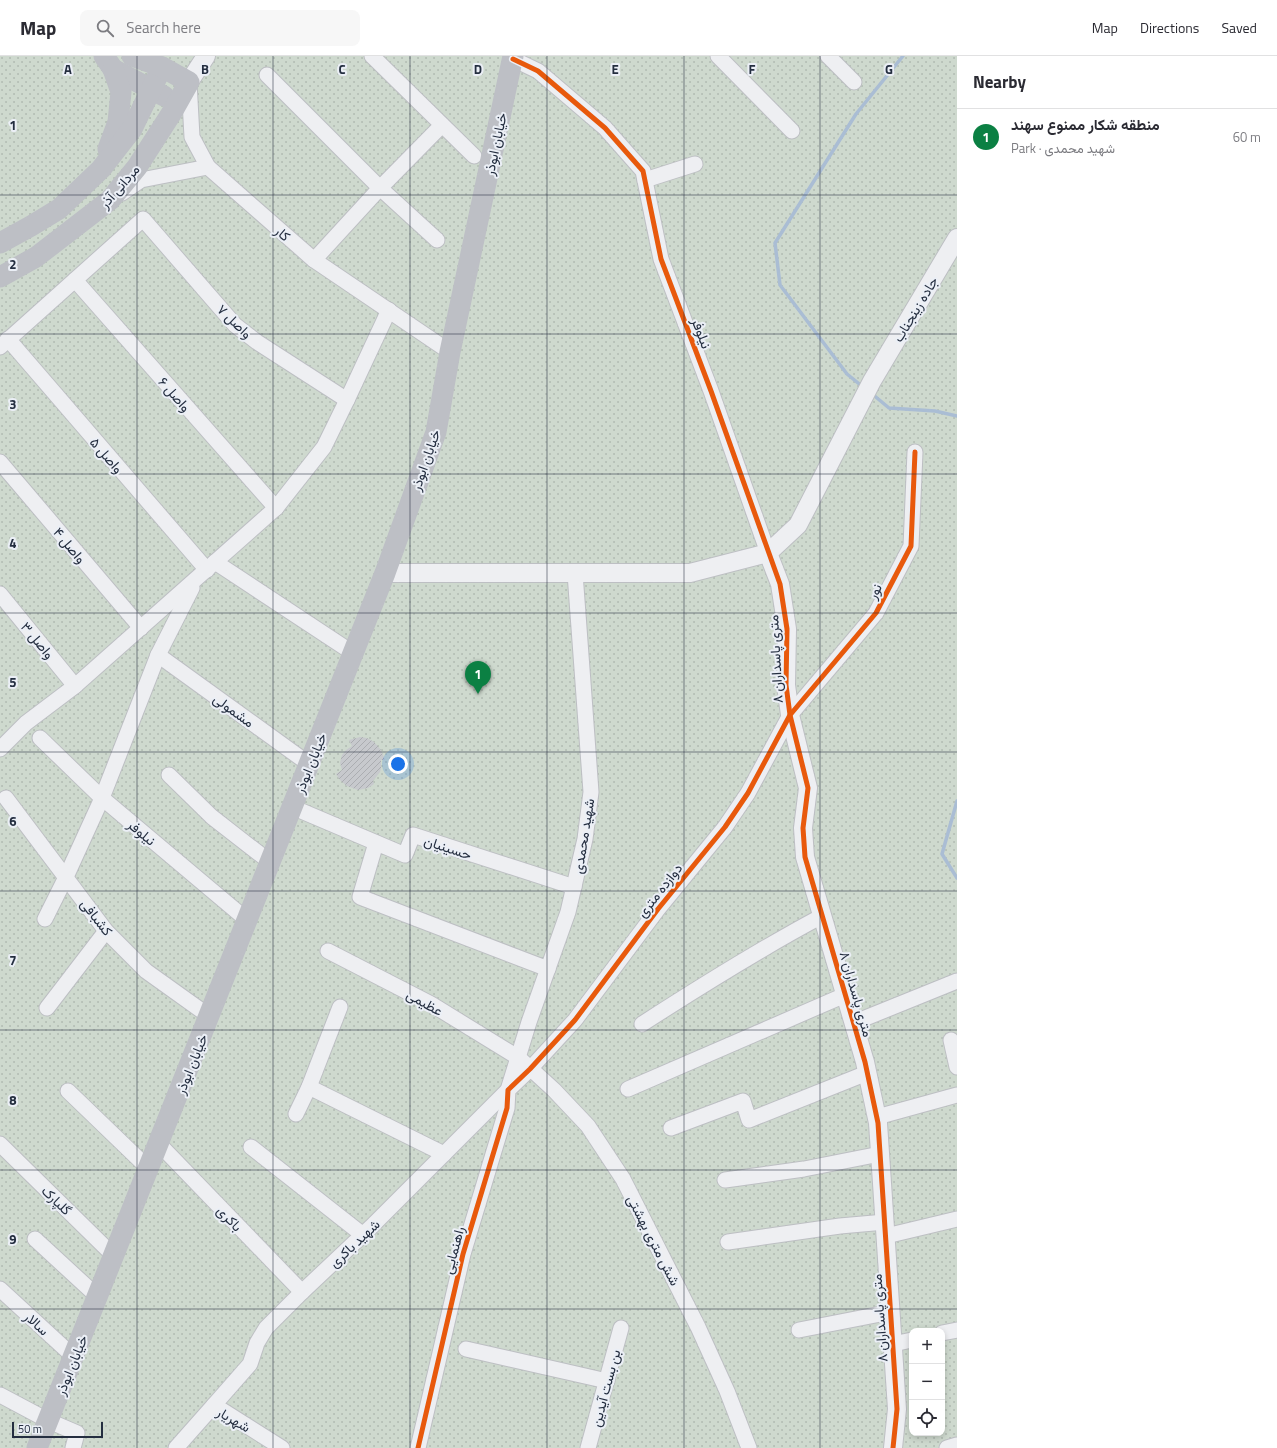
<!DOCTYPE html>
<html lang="en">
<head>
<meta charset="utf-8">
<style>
	:root { --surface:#fff; --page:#f7f7f7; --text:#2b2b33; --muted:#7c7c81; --line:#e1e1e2; --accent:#0b8043 }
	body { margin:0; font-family:"Titillium Web",Vazirmatn,sans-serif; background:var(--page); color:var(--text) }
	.controls { position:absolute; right:12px; bottom:12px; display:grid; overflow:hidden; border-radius:8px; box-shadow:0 2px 6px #0003 }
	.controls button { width:36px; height:36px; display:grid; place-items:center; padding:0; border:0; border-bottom:1px solid var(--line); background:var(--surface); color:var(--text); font:20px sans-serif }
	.scale { position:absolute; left:12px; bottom:10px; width:91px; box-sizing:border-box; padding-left:4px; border:2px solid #242e40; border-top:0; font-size:11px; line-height:14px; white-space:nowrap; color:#242e40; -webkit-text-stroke:3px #ebeff6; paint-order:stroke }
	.you { position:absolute; left:398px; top:708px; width:14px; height:14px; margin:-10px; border:3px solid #fff; border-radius:50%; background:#1a73e8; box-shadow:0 0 0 6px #1a73e833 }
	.badge { display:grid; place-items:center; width:26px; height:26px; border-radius:50%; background:var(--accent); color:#fff; font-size:13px; font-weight:700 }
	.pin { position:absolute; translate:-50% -33px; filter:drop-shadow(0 1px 2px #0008) }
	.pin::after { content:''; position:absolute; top:21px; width:14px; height:12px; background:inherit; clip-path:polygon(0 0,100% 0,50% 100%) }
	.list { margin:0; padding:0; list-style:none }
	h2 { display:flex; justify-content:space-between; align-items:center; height:52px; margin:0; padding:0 16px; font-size:17px }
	h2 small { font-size:13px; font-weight:400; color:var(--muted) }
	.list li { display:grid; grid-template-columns:26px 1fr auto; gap:12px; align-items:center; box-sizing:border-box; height:56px; padding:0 16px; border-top:1px solid var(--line) }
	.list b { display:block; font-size:15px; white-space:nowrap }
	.list p { margin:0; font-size:13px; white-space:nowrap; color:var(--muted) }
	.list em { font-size:13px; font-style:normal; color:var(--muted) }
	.icon { flex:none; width:22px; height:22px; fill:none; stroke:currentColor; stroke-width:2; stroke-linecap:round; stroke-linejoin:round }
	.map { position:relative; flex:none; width:957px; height:1392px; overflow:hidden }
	header { display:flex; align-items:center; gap:24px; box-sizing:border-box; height:56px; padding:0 20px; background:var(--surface); border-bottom:1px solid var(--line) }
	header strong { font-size:19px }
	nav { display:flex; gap:22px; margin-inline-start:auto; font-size:14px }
	.search { width:280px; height:36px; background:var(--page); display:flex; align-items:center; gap:10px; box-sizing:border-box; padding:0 14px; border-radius:8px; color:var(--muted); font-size:15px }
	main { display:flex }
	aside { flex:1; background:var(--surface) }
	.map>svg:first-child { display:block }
	.grass { fill:url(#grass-dots); fill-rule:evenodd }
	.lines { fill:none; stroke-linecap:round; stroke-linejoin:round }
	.stream { stroke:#aabdd4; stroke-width:3.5 }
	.building { fill:url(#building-hatch) }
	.minor-casing { stroke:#bdbfc3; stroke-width:17 }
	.tertiary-casing { stroke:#bdbfc3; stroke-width:20 }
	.minor { stroke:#eeeff2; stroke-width:15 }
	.tertiary { stroke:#eeeff2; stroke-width:18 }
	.secondary { stroke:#bdbfc5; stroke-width:21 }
	.cycleway-casing { stroke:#ebeff6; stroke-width:8 }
	.cycleway { stroke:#e8590c; stroke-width:5 }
	.grid { fill:none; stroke:#242e40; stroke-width:1; stroke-opacity:0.55 }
	.labels { text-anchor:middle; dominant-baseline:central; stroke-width:4; stroke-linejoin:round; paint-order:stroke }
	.street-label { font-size:14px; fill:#242e40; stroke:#ebeff6 }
	.grid-label { font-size:13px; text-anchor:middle; font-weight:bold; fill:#242e40; stroke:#ebeff6; stroke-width:4; stroke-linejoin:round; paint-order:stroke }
</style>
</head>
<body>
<header>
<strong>Map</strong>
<div class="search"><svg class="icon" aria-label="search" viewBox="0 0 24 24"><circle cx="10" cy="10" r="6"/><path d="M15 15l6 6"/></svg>Search here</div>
<nav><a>Map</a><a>Directions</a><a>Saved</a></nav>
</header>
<main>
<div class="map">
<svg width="957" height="1392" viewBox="0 0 957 1392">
	<defs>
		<pattern id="grass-dots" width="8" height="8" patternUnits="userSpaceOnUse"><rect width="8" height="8" fill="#ced9ce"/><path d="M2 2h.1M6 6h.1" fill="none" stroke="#b1bbb2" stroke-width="1.8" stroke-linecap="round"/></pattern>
		<pattern id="building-hatch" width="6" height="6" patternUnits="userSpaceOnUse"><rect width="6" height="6" fill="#c7c9cd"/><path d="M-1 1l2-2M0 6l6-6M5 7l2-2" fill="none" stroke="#abadb1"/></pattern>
	</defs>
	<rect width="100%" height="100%" fill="#dfe1e5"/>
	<!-- grass -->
	<path class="grass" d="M0,0H957V1392H0ZM912,1275H942V1377H912Z"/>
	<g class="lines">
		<!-- stream -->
		<g class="stream">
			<polyline points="863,331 847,318 780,229 775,187 856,58 903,0"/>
			<polyline points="871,337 889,352 935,355 957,360"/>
			<polyline points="957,745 942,798 957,822"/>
		</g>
	</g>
	<!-- building -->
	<polygon class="building" points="360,681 367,682 374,686 381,694 385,704 381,704 381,712 380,716 373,725 374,728 368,732 358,734 347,730 340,724 336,718 342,714 340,707 342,699 346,694 352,690 349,684"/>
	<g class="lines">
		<defs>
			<g id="minor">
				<polyline points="372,0 474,100"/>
				<polyline points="718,0 792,75"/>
				<polyline points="828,0 854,26"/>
				<polyline points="513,3 538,15 605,72 643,115 661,203 711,335 768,497"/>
				<polyline points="267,19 380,132 437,184"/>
				<polyline points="189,26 192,81 208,111 314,204 450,296"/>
				<polyline points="645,124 695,108"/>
				<polyline points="122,137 141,124 208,111"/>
				<polyline points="314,204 380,132 442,69"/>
				<polyline points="75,224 276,452"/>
				<polyline points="8,283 207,514"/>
				<polyline points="0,291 143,163 235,269 257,286 347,344"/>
				<polyline points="0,406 141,572"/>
				<polyline points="215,506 353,597"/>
				<polyline points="0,538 75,630"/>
				<polyline points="158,599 309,708"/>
				<polyline points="40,682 102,742 247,864"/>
				<polyline points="0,693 26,667 75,630 276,452 324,391 347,344 389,254"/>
				<polyline points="169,719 212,761 270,806"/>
				<polyline points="6,742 106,875 146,915 209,960"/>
				<polyline points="292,751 405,799 413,779 574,831"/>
				<polyline points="376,787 360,841 548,913"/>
				<polyline points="45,863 66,821 102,742 158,599 192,532"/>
				<polyline points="328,895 431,948 519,1002 554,1034 588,1070 623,1123 698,1271 727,1335 749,1392"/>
				<polyline points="47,952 106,875"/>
				<polyline points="853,967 957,925"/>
				<path d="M642,968C701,930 760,893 822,860"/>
				<polyline points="951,984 957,1011"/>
				<polyline points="309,1031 444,1098"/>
				<polyline points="628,1033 845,939"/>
				<polyline points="68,1035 149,1113"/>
				<polyline points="296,1058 309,1031 340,951"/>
				<polyline points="877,1061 957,1039"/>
				<polyline points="671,1072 743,1045 749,1064 867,1017"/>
				<polyline points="0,1088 114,1200"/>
				<polyline points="159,1088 302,1236"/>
				<polyline points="251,1091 363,1179"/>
				<polyline points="725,1124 804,1113 880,1098"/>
				<polyline points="886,1180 957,1163"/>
				<polyline points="35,1183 98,1241"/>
				<polyline points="728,1186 840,1170 885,1166"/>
				<polyline points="0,1233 74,1301"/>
				<polyline points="799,1274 891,1256"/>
				<polyline points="942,1277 957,1274"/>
				<polyline points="893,1288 912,1284"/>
				<polyline points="466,1293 607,1325"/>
				<polyline points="0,1339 49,1365 77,1377 73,1392"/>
				<polyline points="214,1349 250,1308 257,1287 266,1272 302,1236 371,1171 508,1034 529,966 568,856 585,783 591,736 575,517"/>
				<polyline points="176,1392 214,1349 282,1392"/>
				<polyline points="418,1392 463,1198 507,1052 508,1034 530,1013 575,964 658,853 725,771 748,737 790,659 876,557 911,490 915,396"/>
				<polyline points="588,1392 621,1272"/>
				<polyline points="947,1392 957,1389"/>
			</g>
			<g id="tertiary">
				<polyline points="189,26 206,0"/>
				<polyline points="768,497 780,528 787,573 786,629 790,659 808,732 803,772 805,801 865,1006 878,1067 897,1353 893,1392"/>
				<polyline points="385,517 690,517 768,497 798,469 872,325 957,182"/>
			</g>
		</defs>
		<!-- minor casing -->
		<use href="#minor" class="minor-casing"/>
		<!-- tertiary casing -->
		<use href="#tertiary" class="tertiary-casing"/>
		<!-- minor -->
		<use href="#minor" class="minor"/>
		<!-- tertiary -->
		<use href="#tertiary" class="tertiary"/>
		<!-- secondary -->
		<g class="secondary">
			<polyline points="104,0 113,13 164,40"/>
			<polyline points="108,93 118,66 121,36 113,13"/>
			<polyline points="0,187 31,170 59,153 101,113 132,73 162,11"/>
			<polyline points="0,221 36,201 110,144 137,111 171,58 189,26 162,11 132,0"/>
			<polyline points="37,1392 385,517 436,376 450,296 513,0"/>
		</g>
		<defs>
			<g id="cycleway">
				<polyline points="513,3 538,15 605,72 643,115 661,203 711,335 780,528 787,573 786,629 790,659 808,732 803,772 805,801 865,1006 878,1067 897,1353 893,1392"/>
				<polyline points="418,1392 463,1198 507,1052 508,1034 530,1013 575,964 658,853 725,771 748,737 790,659 876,557 911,490 915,396"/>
			</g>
		</defs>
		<!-- cycleway casing -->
		<use href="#cycleway" class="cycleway-casing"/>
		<!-- cycleway -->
		<use href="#cycleway" class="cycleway"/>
	</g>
	<!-- grid -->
	<path class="grid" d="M137,0V1392M273,0V1392M410,0V1392M547,0V1392M684,0V1392M820,0V1392M0,139H957M0,278H957M0,418H957M0,557H957M0,696H957M0,835H957M0,974H957M0,1114H957M0,1253H957"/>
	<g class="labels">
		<!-- street labels -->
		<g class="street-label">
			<text transform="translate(495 88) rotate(-78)">خیابان ابوذر</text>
			<text transform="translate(119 130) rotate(-49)">مردانی آذر</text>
			<text transform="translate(283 177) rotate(41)">کار</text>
			<text transform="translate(915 253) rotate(-59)">جاده زینجناب</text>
			<text transform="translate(235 265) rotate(44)">واصل ۷</text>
			<text transform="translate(702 277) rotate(69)">نیلوفر</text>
			<text transform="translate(175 338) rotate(49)">واصل ۶</text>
			<text transform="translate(107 399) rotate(49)">واصل ۵</text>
			<text transform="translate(425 404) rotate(-71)">خیابان ابوذر</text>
			<text transform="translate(70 489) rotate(50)">واصل ۴</text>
			<text transform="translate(874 535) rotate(-63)">نور</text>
			<text transform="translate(38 584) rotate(50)">واصل ۳</text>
			<text transform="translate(775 603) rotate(-93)">۸ متری پاسداران</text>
			<text transform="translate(234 654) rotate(36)">مشمولی</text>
			<text transform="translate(310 707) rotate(-68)">خیابان ابوذر</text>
			<text transform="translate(142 776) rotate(40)">نیلوفر</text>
			<text transform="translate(583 780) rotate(-81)">شهید محمدی</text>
			<text transform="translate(448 791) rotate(18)">حسینیان</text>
			<text transform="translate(659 834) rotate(-52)">دوازده متری</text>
			<text transform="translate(97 861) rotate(52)">کشبافی</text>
			<text transform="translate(857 938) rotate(74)">۸ متری پاسداران</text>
			<text transform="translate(425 946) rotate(29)">عظیمی</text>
			<text transform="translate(191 1008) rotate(-68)">خیابان ابوذر</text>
			<text transform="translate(57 1144) rotate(44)">گلپارک</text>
			<text transform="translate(230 1162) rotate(46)">باکری</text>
			<text transform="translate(654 1184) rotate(63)">شش متری بهشتی</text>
			<text transform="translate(354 1187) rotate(-43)">شهید باکری</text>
			<text transform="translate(453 1194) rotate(-75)">راهنمایی</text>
			<text transform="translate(879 1262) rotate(-94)">۸ متری پاسداران</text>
			<text transform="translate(37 1267) rotate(42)">سالار</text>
			<text transform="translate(71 1309) rotate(-68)">خیابان ابوذر</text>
			<text transform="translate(605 1332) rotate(-75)">بن بست آیدین</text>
			<text transform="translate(234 1363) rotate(30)">شهریار</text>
		</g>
	</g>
	<g class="grid-label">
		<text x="68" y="18">A</text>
		<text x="205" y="18">B</text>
		<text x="342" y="18">C</text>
		<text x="478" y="18">D</text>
		<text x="615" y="18">E</text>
		<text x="752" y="18">F</text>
		<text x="889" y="18">G</text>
		<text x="13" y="74">1</text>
		<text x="13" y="213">2</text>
		<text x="13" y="353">3</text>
		<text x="13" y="492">4</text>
		<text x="13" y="631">5</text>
		<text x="13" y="770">6</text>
		<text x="13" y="909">7</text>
		<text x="13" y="1049">8</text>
		<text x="13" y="1188">9</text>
	</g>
</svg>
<div class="controls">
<button>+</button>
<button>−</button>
<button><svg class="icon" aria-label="locate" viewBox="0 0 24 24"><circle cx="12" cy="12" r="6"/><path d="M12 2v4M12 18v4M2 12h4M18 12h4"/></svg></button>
</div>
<div class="scale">50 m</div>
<div class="you"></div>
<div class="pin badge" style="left:478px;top:638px">1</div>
</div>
<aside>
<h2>Nearby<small></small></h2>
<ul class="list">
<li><span class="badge">1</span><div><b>منطقه شکار ممنوع سهند</b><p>Park · شهید محمدی</p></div><em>60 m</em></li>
</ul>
</aside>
</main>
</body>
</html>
